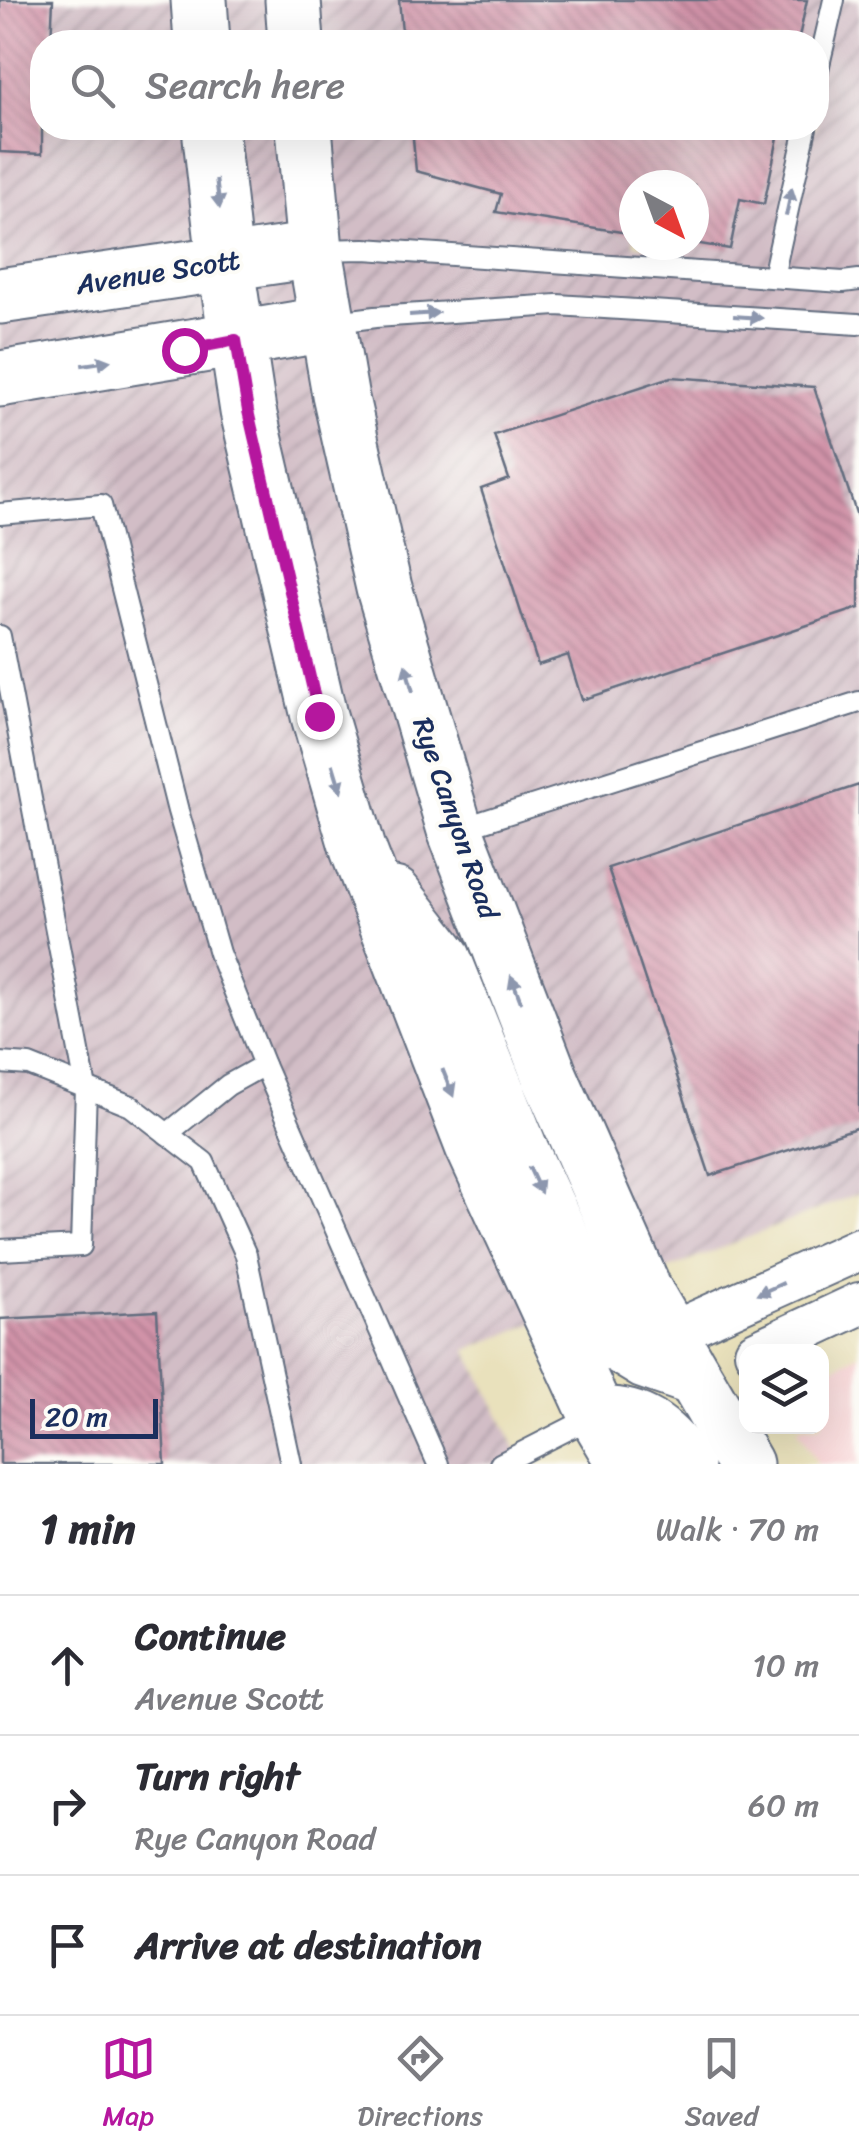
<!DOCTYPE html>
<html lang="en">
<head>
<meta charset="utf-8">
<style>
	:root { --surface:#fff; --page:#f7f7f7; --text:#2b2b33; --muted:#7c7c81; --line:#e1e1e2; --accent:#b5179e }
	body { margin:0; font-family:Sriracha,sans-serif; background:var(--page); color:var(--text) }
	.controls { position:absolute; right:30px; bottom:30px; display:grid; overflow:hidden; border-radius:20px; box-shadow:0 10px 40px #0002 }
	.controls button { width:90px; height:90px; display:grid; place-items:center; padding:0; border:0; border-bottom:2px solid var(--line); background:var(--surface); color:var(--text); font:50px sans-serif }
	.compass { position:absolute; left:619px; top:170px; width:90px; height:90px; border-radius:50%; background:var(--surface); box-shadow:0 10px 40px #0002; rotate:139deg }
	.scale { position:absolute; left:30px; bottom:25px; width:128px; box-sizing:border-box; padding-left:10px; border:5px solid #1b2f5e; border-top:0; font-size:28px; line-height:35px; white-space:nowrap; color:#1b2f5e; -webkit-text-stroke:8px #fdfcf7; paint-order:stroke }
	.stop { position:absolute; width:30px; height:30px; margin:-22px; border:8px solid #b5179e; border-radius:50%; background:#fff }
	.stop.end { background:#b5179e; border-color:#fff; box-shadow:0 2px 10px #0008 }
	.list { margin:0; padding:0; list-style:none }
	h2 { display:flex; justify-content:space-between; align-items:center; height:130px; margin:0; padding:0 40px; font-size:42px }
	h2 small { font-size:32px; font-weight:400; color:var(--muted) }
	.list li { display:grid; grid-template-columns:65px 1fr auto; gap:30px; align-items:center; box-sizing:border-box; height:140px; padding:0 40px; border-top:2px solid var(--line) }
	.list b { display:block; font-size:38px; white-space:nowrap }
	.list p { margin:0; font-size:32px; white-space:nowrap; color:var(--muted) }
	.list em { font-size:32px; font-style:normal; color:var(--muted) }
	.icon { flex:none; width:55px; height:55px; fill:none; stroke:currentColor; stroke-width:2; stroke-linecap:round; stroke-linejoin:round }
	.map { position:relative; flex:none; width:859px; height:1464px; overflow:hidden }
	.search { position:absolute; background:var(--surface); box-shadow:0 10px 40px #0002; left:30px; right:30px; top:30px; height:110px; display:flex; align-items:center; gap:25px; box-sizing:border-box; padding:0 35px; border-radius:40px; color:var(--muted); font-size:38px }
	.sheet { height:550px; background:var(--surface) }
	nav { display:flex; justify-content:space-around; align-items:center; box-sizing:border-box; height:140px; border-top:2px solid var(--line); background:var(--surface); font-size:28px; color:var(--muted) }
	nav a { display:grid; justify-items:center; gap:5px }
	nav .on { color:var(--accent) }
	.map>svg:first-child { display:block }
	.built { fill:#f7cfd2 }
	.industrial { fill:url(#industrial-furrows); fill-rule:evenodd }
	.building { fill:url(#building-back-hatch) }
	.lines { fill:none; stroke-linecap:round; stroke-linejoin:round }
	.lane-casing { stroke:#636d7f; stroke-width:24 }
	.street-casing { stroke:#636d7f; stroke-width:46 }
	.secondary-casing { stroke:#636d7f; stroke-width:59 }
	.lane { stroke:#fff; stroke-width:20 }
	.street { stroke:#fff; stroke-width:42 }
	.secondary { stroke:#fff; stroke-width:55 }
	.oneway { fill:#8d97ae }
	.route { stroke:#b5179e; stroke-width:12 }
	.labels { text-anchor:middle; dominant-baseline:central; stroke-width:8; stroke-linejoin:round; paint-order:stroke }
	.street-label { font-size:28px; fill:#1b2f5e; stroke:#fdfcf7 }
</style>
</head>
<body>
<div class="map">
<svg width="859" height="1464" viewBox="0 0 859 1464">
	<defs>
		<pattern id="industrial-furrows" width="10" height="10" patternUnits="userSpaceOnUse" patternTransform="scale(2.5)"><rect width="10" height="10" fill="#d2bdc6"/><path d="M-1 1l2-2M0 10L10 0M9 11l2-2" fill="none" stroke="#aa9aa4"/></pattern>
		<pattern id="building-back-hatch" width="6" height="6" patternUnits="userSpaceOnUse" patternTransform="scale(2.5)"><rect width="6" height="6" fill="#d193a8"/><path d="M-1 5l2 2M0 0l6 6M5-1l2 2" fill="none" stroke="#a9788c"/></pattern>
	</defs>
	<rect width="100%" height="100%" fill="#fdfcf7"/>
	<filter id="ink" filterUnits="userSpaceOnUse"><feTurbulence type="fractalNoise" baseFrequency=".01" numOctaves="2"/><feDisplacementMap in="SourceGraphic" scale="20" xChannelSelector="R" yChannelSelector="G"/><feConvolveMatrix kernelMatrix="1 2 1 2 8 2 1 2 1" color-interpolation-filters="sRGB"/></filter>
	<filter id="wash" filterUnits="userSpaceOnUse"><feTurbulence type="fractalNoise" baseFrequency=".0048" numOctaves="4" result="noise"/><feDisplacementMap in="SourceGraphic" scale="40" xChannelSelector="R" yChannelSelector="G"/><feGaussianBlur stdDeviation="2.25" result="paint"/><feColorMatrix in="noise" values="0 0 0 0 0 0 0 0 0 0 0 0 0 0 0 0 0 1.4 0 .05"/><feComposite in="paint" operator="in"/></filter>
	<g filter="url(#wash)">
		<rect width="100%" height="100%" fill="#e9e1bc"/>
		<!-- built -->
		<polygon class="built" points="859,1354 859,1464 818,1464 798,1430 800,1427 822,1426 822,1374"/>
		<!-- industrial -->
		<path class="industrial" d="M0,0H859V1193L467,1350L524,1464H0ZM42,42H816V128H42ZM634,185H694V245H634Z"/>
		<g id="blocks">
			<!-- building -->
			<g class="building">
				<polygon points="0,0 53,0 51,42 42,42 42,154 0,152"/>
				<polygon points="399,0 807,0 798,42 403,42"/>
				<polygon points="412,128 780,128 764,204 740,199 730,249 694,243 694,185 634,185 634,234 496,212 501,194 416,171"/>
				<polygon points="671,377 814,387 859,522 859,608 582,700 568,655 538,665 481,489 509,479 494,435"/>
				<polygon points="859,785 859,1127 710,1176 608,868"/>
				<polygon points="157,1311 165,1464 0,1464 0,1319"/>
			</g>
		</g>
	</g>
	<g filter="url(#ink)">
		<use href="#blocks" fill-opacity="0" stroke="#636d7f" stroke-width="2.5"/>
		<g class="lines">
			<defs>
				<g id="lane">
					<polyline points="816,78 834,0"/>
					<polyline points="317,250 365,249 843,282 859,280"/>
					<polyline points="773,277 806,128"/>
					<polyline points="329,323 375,317 557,305 858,324"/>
					<polyline points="0,514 101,505 178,811 219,953 264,1065 438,1464"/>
					<polyline points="0,636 86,1088 81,1246 0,1250"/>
					<polyline points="456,830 859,702"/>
					<polyline points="0,1063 29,1065 131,1106 204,1162 246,1255 291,1464"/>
					<polyline points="167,1134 228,1085 264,1065"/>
					<polyline points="500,1464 596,1415"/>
				</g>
				<g id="street">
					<polyline points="668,1335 859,1249"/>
					<polyline points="756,1352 859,1304"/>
				</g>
				<g id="secondary">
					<polyline points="199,0 202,42"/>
					<polyline points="293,0 296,42"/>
					<polyline points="210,128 225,261 248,411 319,716 358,849 473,1146 597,1415 626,1464"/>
					<polyline points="304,128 315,250 340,394 384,588 455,830 550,1077 645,1292 745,1464"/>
					<polyline points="0,296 315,250"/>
					<polyline points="0,379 327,324"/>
					<polyline points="394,895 443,958 520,1149 599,1318 622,1347 645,1361 694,1378"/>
					<path d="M597,1415C638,1412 663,1432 686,1464"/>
				</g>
			</defs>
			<!-- lane casing -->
			<use href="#lane" class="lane-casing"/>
			<!-- street casing -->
			<use href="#street" class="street-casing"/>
			<!-- secondary casing -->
			<use href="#secondary" class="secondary-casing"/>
			<!-- lane -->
			<use href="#lane" class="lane"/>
			<!-- street -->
			<use href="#street" class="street"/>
			<!-- secondary -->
			<use href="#secondary" class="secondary"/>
		</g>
		<!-- one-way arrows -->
		<defs><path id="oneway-solid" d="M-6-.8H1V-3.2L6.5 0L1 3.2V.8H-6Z" transform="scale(2.5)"/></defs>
		<g class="oneway">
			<use href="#oneway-solid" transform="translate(218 194) rotate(83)"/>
			<use href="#oneway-solid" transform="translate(789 202) rotate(-78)"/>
			<use href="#oneway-solid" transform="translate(424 314) rotate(-4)"/>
			<use href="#oneway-solid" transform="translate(748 317) rotate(4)"/>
			<use href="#oneway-solid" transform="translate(96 363) rotate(-9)"/>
			<use href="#oneway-solid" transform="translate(409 678) rotate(-106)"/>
			<use href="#oneway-solid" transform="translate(337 778) rotate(73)"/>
			<use href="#oneway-solid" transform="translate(516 989) rotate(-111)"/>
			<use href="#oneway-solid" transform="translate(448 1083) rotate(68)"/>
			<use href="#oneway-solid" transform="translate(535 1180) rotate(65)"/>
			<use href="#oneway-solid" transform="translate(770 1289) rotate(156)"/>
		</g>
	</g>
	<g class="lines" filter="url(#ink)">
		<!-- route -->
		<polyline class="route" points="184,350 236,340 248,411 319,716"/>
	</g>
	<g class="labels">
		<!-- street labels -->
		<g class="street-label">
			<text transform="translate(158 272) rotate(-9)">Avenue Scott</text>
			<text transform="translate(456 818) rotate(71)">Rye Canyon Road</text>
		</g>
	</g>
</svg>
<div class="controls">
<button><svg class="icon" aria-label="layers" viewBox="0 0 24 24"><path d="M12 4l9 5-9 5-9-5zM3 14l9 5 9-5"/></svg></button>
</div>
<svg class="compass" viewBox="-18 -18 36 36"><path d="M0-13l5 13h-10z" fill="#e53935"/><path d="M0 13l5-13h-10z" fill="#7c7c81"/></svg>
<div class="scale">20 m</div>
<div class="stop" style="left:184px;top:350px"></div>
<div class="stop end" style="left:319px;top:716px"></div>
<div class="search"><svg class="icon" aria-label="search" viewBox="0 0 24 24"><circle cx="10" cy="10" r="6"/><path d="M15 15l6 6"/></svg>Search here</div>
</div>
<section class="sheet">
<h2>1 min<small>Walk · 70 m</small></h2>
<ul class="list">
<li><svg class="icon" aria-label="ahead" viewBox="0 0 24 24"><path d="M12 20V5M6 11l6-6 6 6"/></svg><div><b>Continue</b><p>Avenue Scott</p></div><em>10 m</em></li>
<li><svg class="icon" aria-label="right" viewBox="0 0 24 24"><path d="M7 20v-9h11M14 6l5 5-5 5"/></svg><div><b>Turn right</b><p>Rye Canyon Road</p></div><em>60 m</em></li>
<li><svg class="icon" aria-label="arrive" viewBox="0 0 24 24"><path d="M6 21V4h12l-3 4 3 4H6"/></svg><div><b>Arrive at destination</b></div></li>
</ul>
</section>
<nav>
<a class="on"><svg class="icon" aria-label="map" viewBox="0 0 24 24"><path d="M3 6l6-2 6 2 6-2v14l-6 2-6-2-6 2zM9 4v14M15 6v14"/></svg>Map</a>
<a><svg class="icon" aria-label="directions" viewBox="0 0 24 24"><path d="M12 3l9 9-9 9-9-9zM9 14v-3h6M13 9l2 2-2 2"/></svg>Directions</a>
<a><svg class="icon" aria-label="saved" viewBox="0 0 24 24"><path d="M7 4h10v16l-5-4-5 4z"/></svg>Saved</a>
</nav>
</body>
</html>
